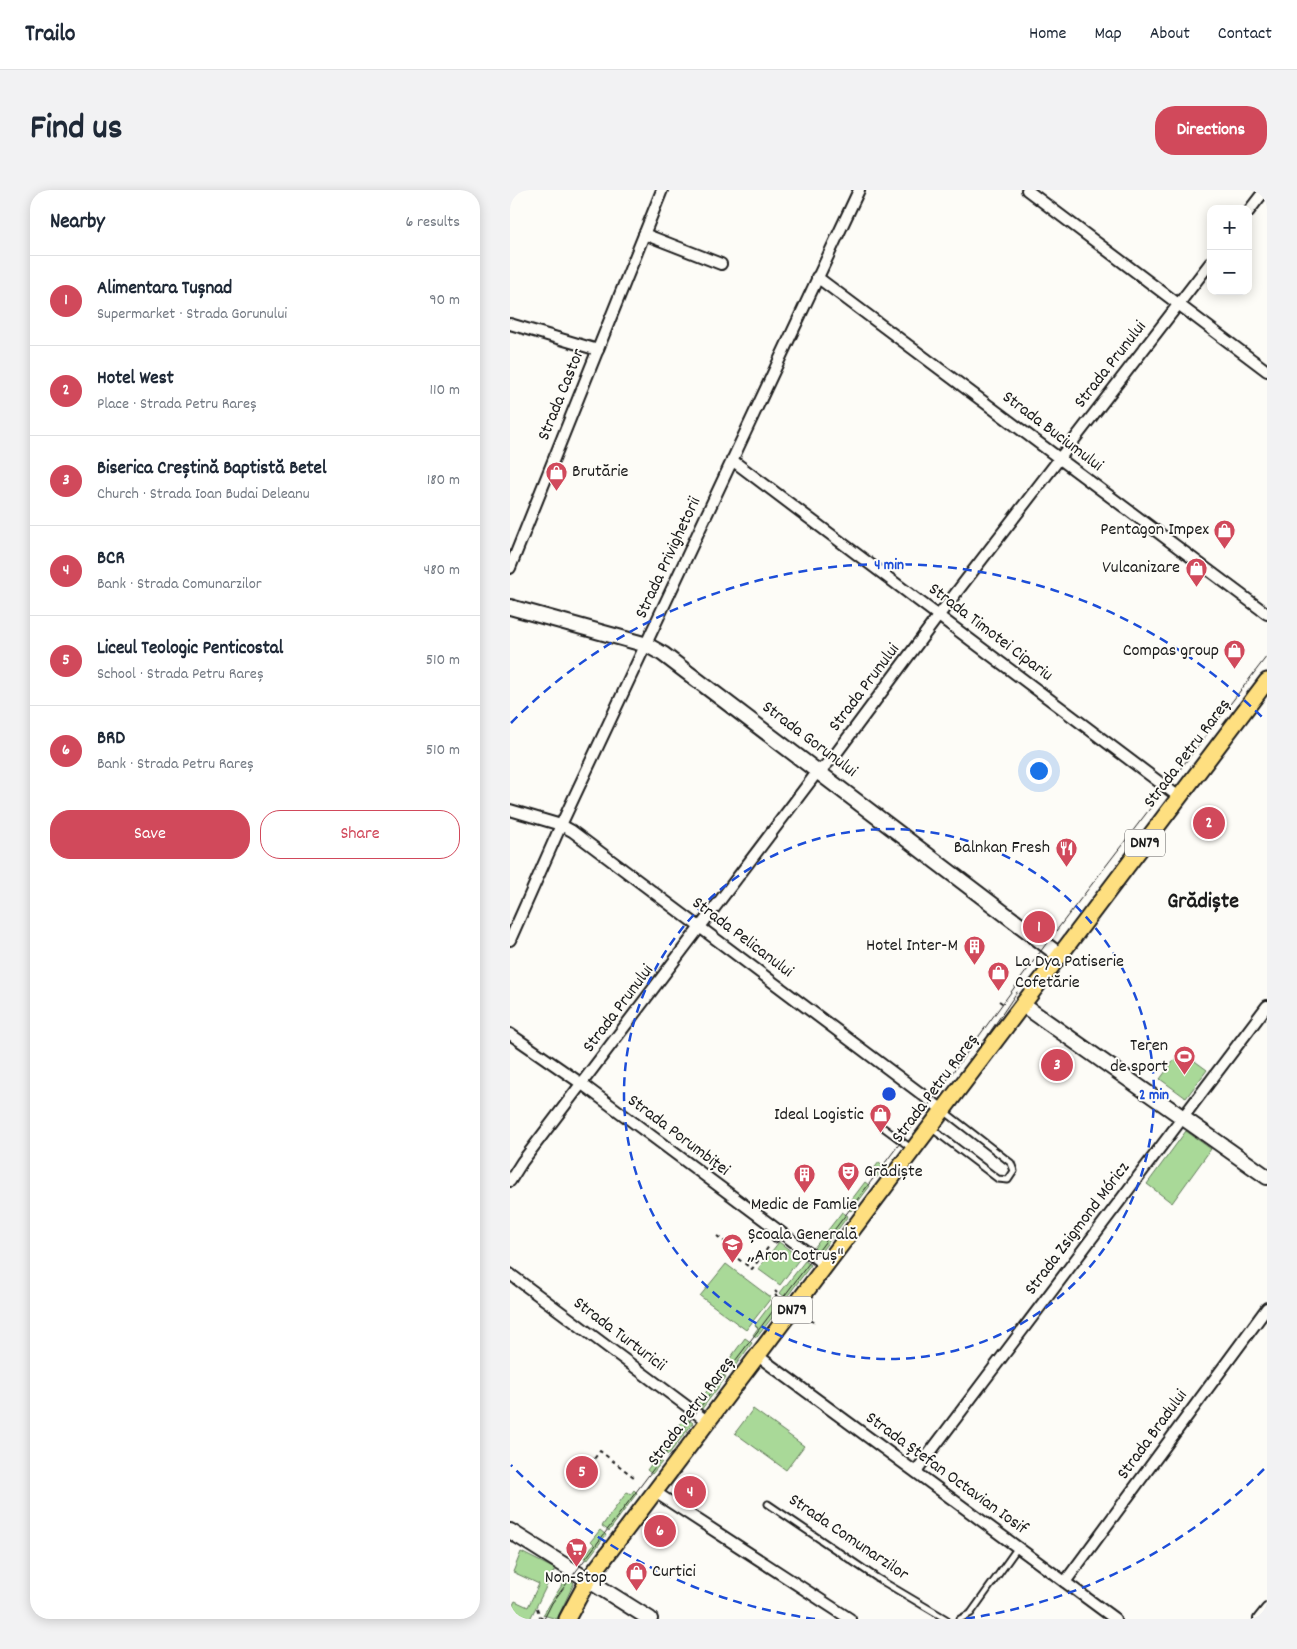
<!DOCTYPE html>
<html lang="en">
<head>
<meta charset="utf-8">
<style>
	:root { --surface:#fff; --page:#f2f2f3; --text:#1f2937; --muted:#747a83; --line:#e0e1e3; --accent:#d1495b }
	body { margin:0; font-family:Dekko,sans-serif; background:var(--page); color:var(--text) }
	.controls { position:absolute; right:15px; top:15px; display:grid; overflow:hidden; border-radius:10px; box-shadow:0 2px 12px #0003 }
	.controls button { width:45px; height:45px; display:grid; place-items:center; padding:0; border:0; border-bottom:1px solid var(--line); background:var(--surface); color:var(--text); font:25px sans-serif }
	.you { position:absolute; left:528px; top:580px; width:18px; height:18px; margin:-12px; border:4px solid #fff; border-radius:50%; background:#1a73e8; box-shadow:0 0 0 8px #1a73e833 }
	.badge { display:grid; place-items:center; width:32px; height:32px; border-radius:50%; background:var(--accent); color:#fff; font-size:16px; font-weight:700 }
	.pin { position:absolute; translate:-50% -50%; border:2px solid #fff; box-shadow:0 1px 5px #0006 }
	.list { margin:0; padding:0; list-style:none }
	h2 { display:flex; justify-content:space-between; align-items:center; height:65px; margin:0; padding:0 20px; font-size:21px }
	h2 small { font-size:16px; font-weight:400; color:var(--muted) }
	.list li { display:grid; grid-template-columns:32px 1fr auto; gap:15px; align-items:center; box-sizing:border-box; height:90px; padding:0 20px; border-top:1px solid var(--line) }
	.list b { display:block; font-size:19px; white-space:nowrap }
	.list p { margin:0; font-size:16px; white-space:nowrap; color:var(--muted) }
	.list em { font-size:16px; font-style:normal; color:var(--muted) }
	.actions { display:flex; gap:10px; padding:15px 20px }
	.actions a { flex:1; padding:11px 0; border:1px solid var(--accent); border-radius:20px; text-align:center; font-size:18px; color:var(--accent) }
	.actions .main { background:var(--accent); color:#fff }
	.map { position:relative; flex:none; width:757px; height:1429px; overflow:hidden; border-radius:20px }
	header { display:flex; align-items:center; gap:30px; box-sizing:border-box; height:70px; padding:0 25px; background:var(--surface); border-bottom:1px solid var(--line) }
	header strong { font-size:24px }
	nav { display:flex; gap:28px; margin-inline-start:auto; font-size:18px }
	.intro { display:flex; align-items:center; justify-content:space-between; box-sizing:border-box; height:120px; padding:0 30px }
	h1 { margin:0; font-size:35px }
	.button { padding:12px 22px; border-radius:20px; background:var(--accent); color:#fff; font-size:18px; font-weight:700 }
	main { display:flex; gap:30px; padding:0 30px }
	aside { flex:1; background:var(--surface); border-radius:20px; box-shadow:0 2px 12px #0003 }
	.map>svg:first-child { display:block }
	.green { fill:#a9d998; stroke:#627a5a }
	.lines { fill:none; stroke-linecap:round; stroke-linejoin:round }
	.lane-casing { stroke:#1c1c1c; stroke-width:9 }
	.street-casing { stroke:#1c1c1c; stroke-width:14 }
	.secondary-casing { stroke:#1c1c1c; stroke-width:18 }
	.primary-casing { stroke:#1c1c1c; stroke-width:19 }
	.path { stroke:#1c1c1c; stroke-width:2; stroke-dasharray:4 4; stroke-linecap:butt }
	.lane { stroke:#fdfcf7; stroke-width:5 }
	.street { stroke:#fdfcf7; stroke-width:10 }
	.secondary { stroke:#fdfcf7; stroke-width:14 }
	.primary { stroke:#fedf80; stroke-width:15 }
	.tram { stroke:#1c1c1c; stroke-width:1 }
	.ring { fill:none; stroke:#1d4ed8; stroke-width:2.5; stroke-dasharray:9 6 }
	.labels { text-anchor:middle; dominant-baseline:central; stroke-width:4; stroke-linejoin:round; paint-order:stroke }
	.shield { fill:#fdfcf7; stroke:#605f5e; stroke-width:1 }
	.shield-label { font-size:16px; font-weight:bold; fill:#1c1c1c }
	.street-label { font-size:18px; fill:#1c1c1c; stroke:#fdfcf7 }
	.poi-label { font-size:18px; fill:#1c1c1c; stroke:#fdfcf7; text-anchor:end }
	.district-label { font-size:22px; font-weight:bold; fill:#1c1c1c; stroke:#fdfcf7 }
	.centre { fill:#1d4ed8; stroke:#fdfcf7; stroke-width:2.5 }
	.ring-label { font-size:15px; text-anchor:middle; font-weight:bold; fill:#1d4ed8; stroke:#fdfcf7; stroke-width:4; stroke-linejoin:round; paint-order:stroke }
</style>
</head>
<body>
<header>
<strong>Trailo</strong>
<nav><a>Home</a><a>Map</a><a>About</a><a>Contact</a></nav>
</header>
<div class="intro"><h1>Find us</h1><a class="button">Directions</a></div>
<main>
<aside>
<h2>Nearby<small>6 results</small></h2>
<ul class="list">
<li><span class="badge">1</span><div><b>Alimentara Tușnad</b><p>Supermarket · Strada Gorunului</p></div><em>90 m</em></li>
<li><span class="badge">2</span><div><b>Hotel West</b><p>Place · Strada Petru Rareș</p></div><em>110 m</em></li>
<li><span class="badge">3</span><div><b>Biserica Creștină Baptistă Betel</b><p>Church · Strada Ioan Budai Deleanu</p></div><em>180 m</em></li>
<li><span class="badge">4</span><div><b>BCR</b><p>Bank · Strada Comunarzilor</p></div><em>480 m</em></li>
<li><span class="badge">5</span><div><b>Liceul Teologic Penticostal</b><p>School · Strada Petru Rareș</p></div><em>510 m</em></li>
<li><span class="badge">6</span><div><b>BRD</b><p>Bank · Strada Petru Rareș</p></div><em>510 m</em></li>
</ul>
<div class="actions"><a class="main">Save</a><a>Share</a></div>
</aside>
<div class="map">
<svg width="757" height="1429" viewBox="0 0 757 1429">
	<rect width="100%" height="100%" fill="#fdfcf7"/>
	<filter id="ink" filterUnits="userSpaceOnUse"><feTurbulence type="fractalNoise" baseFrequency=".02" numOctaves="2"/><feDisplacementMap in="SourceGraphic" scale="10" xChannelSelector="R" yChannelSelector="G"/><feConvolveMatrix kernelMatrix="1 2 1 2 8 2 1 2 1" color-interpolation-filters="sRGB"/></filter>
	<g filter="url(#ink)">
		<!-- green -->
		<g class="green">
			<polygon points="671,861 697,880 676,908 650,889"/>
			<polygon points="676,941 701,959 662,1013 637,994"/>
			<polygon points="369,972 375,977 366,988 360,984"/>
			<polygon points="355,992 360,996 341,1021 336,1017"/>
			<polygon points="332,1022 338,1026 310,1063 304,1058"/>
			<polygon points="269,1052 290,1068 270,1095 248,1079"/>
			<polygon points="295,1071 301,1075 276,1108 270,1103"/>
			<polygon points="216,1074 261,1108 236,1140 190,1106"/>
			<polygon points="263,1111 271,1116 247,1147 243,1145 248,1138 245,1135"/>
			<polygon points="235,1148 242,1153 225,1176 218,1171"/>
			<polygon points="210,1183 216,1187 191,1220 186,1216"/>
			<polygon points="243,1219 294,1256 276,1280 225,1243"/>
			<polygon points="175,1227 183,1233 158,1265 153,1261"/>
			<polygon points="146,1268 152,1272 142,1284 137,1280"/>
			<polygon points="124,1300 127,1303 99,1341 92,1336 117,1302 121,1304"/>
			<polygon points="90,1340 96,1345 77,1370 73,1367 84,1354 81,1351"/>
			<polygon points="11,1362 45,1379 20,1429 0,1421 5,1411 18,1417 29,1394 3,1382"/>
			<polygon points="57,1387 64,1393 47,1429 33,1425"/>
		</g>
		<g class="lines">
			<defs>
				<g id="lane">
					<polyline points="374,938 401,958"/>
					<polyline points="421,938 488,989 498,990 504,981 501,973 434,921"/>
					<polyline points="265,1049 270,1042"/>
					<polyline points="258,1314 367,1388 436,1429"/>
					<polyline points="450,1429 461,1423 508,1357"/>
				</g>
				<g id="street">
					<polyline points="517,0 757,181"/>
					<polyline points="738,22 755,0"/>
					<polyline points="134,44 211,74"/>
					<polyline points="307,87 757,424"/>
					<polyline points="0,134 88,160"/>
					<polyline points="222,270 669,607"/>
					<polyline points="0,378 152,0"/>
					<polyline points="0,620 51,635 62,641 434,921"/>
					<polyline points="0,750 51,635 349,0"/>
					<polyline points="0,844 72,894 316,1076"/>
					<polyline points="0,991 12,972 305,585 322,569 429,425 701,72"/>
					<polyline points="0,1084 198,1232"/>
					<polyline points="248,1166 605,1429"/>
					<polyline points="406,1281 757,816"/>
					<polyline points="145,1302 340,1429"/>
					<polyline points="555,1392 757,1118"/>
					<polyline points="749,1429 757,1419"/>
				</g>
				<g id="secondary">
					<polyline points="0,417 137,455 153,464 549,765"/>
					<polyline points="513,815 757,987"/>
					<polyline points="0,1341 140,1429"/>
				</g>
				<polyline id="primary" points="57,1429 78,1390 757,491"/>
			</defs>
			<!-- lane casing -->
			<use href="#lane" class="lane-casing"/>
			<!-- street casing -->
			<use href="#street" class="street-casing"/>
			<!-- secondary casing -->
			<use href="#secondary" class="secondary-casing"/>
			<!-- primary casing -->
			<use href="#primary" class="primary-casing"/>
			<!-- path -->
			<g class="path">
				<polyline points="489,811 495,815"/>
				<polyline points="207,1046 215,1052 220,1063 242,1079 260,1055"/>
				<polyline points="220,1063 226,1056"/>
				<polyline points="265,1101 267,1103"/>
				<polyline points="265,1105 272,1110"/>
				<polyline points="294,1126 305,1133"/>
				<polyline points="65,1294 90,1261 125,1288"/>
				<polyline points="27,1418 30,1427 34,1429"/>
			</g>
			<!-- lane -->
			<use href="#lane" class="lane"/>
			<!-- street -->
			<use href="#street" class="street"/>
			<!-- secondary -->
			<use href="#secondary" class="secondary"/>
			<!-- primary -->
			<use href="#primary" class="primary"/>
			<!-- tram -->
			<g class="tram">
				<polyline points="478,845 507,802"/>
				<polyline points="34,1429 42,1413 421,912 536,754 757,466"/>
			</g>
		</g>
	</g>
	<!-- distance rings -->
	<g class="ring">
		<circle cx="379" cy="904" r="265"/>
		<path d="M754 1279A530 530 0 0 1 453 1429M305 1429A530 530 0 0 1 1 1275M1 533A530 530 0 0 1 754 529"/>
	</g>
	<!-- icons -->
	<defs>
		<symbol id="shop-pin" viewBox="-11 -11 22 30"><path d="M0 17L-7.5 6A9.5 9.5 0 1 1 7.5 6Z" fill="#d1495b" stroke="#fdfcf7"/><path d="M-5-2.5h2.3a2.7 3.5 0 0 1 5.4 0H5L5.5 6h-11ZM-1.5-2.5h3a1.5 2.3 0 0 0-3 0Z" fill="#fff"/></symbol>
		<symbol id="restaurant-pin" viewBox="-11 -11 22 30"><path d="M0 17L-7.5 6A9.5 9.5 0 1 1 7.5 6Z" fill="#d1495b" stroke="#fdfcf7"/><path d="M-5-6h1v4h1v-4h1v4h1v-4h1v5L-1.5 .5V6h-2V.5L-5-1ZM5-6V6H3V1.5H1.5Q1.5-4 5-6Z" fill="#fff"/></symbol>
		<symbol id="building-pin" viewBox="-11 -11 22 30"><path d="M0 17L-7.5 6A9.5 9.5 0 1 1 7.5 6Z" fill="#d1495b" stroke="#fdfcf7"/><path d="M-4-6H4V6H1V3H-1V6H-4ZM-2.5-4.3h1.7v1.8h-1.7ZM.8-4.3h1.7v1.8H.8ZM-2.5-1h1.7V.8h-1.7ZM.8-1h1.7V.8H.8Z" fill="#fff"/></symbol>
		<symbol id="stadium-pin" viewBox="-11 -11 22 30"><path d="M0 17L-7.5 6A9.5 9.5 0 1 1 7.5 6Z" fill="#d1495b" stroke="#fdfcf7"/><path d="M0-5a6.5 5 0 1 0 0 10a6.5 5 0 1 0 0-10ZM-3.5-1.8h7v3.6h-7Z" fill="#fff"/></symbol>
		<symbol id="theatre-pin" viewBox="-11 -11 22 30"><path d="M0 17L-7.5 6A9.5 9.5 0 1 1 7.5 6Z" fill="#d1495b" stroke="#fdfcf7"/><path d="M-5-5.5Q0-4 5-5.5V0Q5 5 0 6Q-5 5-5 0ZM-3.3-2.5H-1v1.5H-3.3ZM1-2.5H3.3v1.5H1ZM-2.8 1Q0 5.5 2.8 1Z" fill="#fff"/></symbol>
		<symbol id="school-pin" viewBox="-11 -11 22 30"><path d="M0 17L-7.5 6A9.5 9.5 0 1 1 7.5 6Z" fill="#d1495b" stroke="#fdfcf7"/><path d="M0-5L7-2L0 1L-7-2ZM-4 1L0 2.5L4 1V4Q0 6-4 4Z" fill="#fff"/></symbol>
		<symbol id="supermarket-pin" viewBox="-11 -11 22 30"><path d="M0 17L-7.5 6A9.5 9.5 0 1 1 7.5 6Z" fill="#d1495b" stroke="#fdfcf7"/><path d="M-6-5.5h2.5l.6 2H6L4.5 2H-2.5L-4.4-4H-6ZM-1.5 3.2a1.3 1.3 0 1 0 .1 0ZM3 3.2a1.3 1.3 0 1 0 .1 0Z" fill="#fff"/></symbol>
	</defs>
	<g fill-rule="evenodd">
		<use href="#shop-pin" x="34" y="270" width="25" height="34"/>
		<use href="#shop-pin" x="702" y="328" width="25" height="34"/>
		<use href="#shop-pin" x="674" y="366" width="25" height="34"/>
		<use href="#shop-pin" x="712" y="448" width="25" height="34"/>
		<use href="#restaurant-pin" x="544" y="646" width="25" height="34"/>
		<use href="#building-pin" x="452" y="744" width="25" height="34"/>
		<use href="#shop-pin" x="476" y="770" width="25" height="34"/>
		<use href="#stadium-pin" x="662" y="854" width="25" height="34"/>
		<use href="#shop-pin" x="358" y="912" width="25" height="34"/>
		<use href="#theatre-pin" x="326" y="970" width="25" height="34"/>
		<use href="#building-pin" x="282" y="972" width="25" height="34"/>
		<use href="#school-pin" x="210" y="1042" width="25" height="34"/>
		<use href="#supermarket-pin" x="54" y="1346" width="25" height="34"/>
		<use href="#shop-pin" x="114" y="1370" width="25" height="34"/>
	</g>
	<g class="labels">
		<!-- shield labels -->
		<g class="shield">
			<rect x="615" y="639.5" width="40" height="27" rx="4"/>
			<rect x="262" y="1106.5" width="40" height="27" rx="4"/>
		</g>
		<g class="shield-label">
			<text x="635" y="653">DN79</text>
			<text x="282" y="1120">DN79</text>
		</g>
		<!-- street labels -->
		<g class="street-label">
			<text transform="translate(601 175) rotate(-52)">Strada Prunului</text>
			<text transform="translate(52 205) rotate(-68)">Strada Castor</text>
			<text transform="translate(542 242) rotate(37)">Strada Buciumului</text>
			<text transform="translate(159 368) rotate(-65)">Strada Privighetorii</text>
			<text transform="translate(480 443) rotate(37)">Strada Timotei Cipariu</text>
			<text transform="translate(355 498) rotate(-53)">Strada Prunului</text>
			<text transform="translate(299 550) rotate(37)">Strada Gorunului</text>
			<text transform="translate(678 564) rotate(-53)">Strada Petru Rareș</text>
			<text transform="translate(232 748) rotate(37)">Strada Pelicanului</text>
			<text transform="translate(109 819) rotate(-53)">Strada Prunului</text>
			<text transform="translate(426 899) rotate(-53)">Strada Petru Rareș</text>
			<text transform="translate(168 946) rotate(37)">Strada Porumbiței</text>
			<text transform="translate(568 1039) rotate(-53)">Strada Zsigmond Móricz</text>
			<text transform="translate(109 1145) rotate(37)">Strada Turturicii</text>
			<text transform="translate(182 1222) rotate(-53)">Strada Petru Rareș</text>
			<text transform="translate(643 1245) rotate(-54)">Strada Bradului</text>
			<text transform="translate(436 1284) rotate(36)">Strada Ștefan Octavian Iosif</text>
			<text transform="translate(338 1348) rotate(34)">Strada Comunarzilor</text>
		</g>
		<!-- poi labels -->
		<g class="poi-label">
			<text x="62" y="282" text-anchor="start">Brutărie</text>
			<text x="699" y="340">Pentagon Impex</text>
			<text x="670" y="378">Vulcanizare</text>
			<text x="709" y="461">Compas group</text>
			<text x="540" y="658">Balnkan Fresh</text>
			<text x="448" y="756">Hotel Inter-M</text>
			<text x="505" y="772" text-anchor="start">La Dya Patiserie<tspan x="505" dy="21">Cofetărie</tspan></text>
			<text x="658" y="856">Teren<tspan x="658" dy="21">de sport</tspan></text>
			<text x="354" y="925">Ideal Logistic</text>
			<text x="354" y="982" text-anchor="start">Grădiște</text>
			<text x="294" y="1015" text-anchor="middle">Medic de Famlie</text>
			<text x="238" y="1045" text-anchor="start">Școala Generală<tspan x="238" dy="21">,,Aron Cotruș"</tspan></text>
			<text x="142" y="1382" text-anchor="start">Curtici</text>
			<text x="66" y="1388" text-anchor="middle">Non-Stop</text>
		</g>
		<!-- district labels -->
		<g class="district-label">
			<text x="693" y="712">Grădiște</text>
		</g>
	</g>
	<circle cx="379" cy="904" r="8" class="centre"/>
	<g class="ring-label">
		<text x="379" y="379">4 min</text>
		<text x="644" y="909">2 min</text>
	</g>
</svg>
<div class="controls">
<button>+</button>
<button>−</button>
</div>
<div class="you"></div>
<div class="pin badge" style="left:529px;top:737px">1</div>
<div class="pin badge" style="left:699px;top:633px">2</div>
<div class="pin badge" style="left:547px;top:875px">3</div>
<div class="pin badge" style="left:180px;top:1302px">4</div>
<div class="pin badge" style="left:72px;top:1282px">5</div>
<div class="pin badge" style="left:150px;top:1341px">6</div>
</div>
</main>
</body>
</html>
